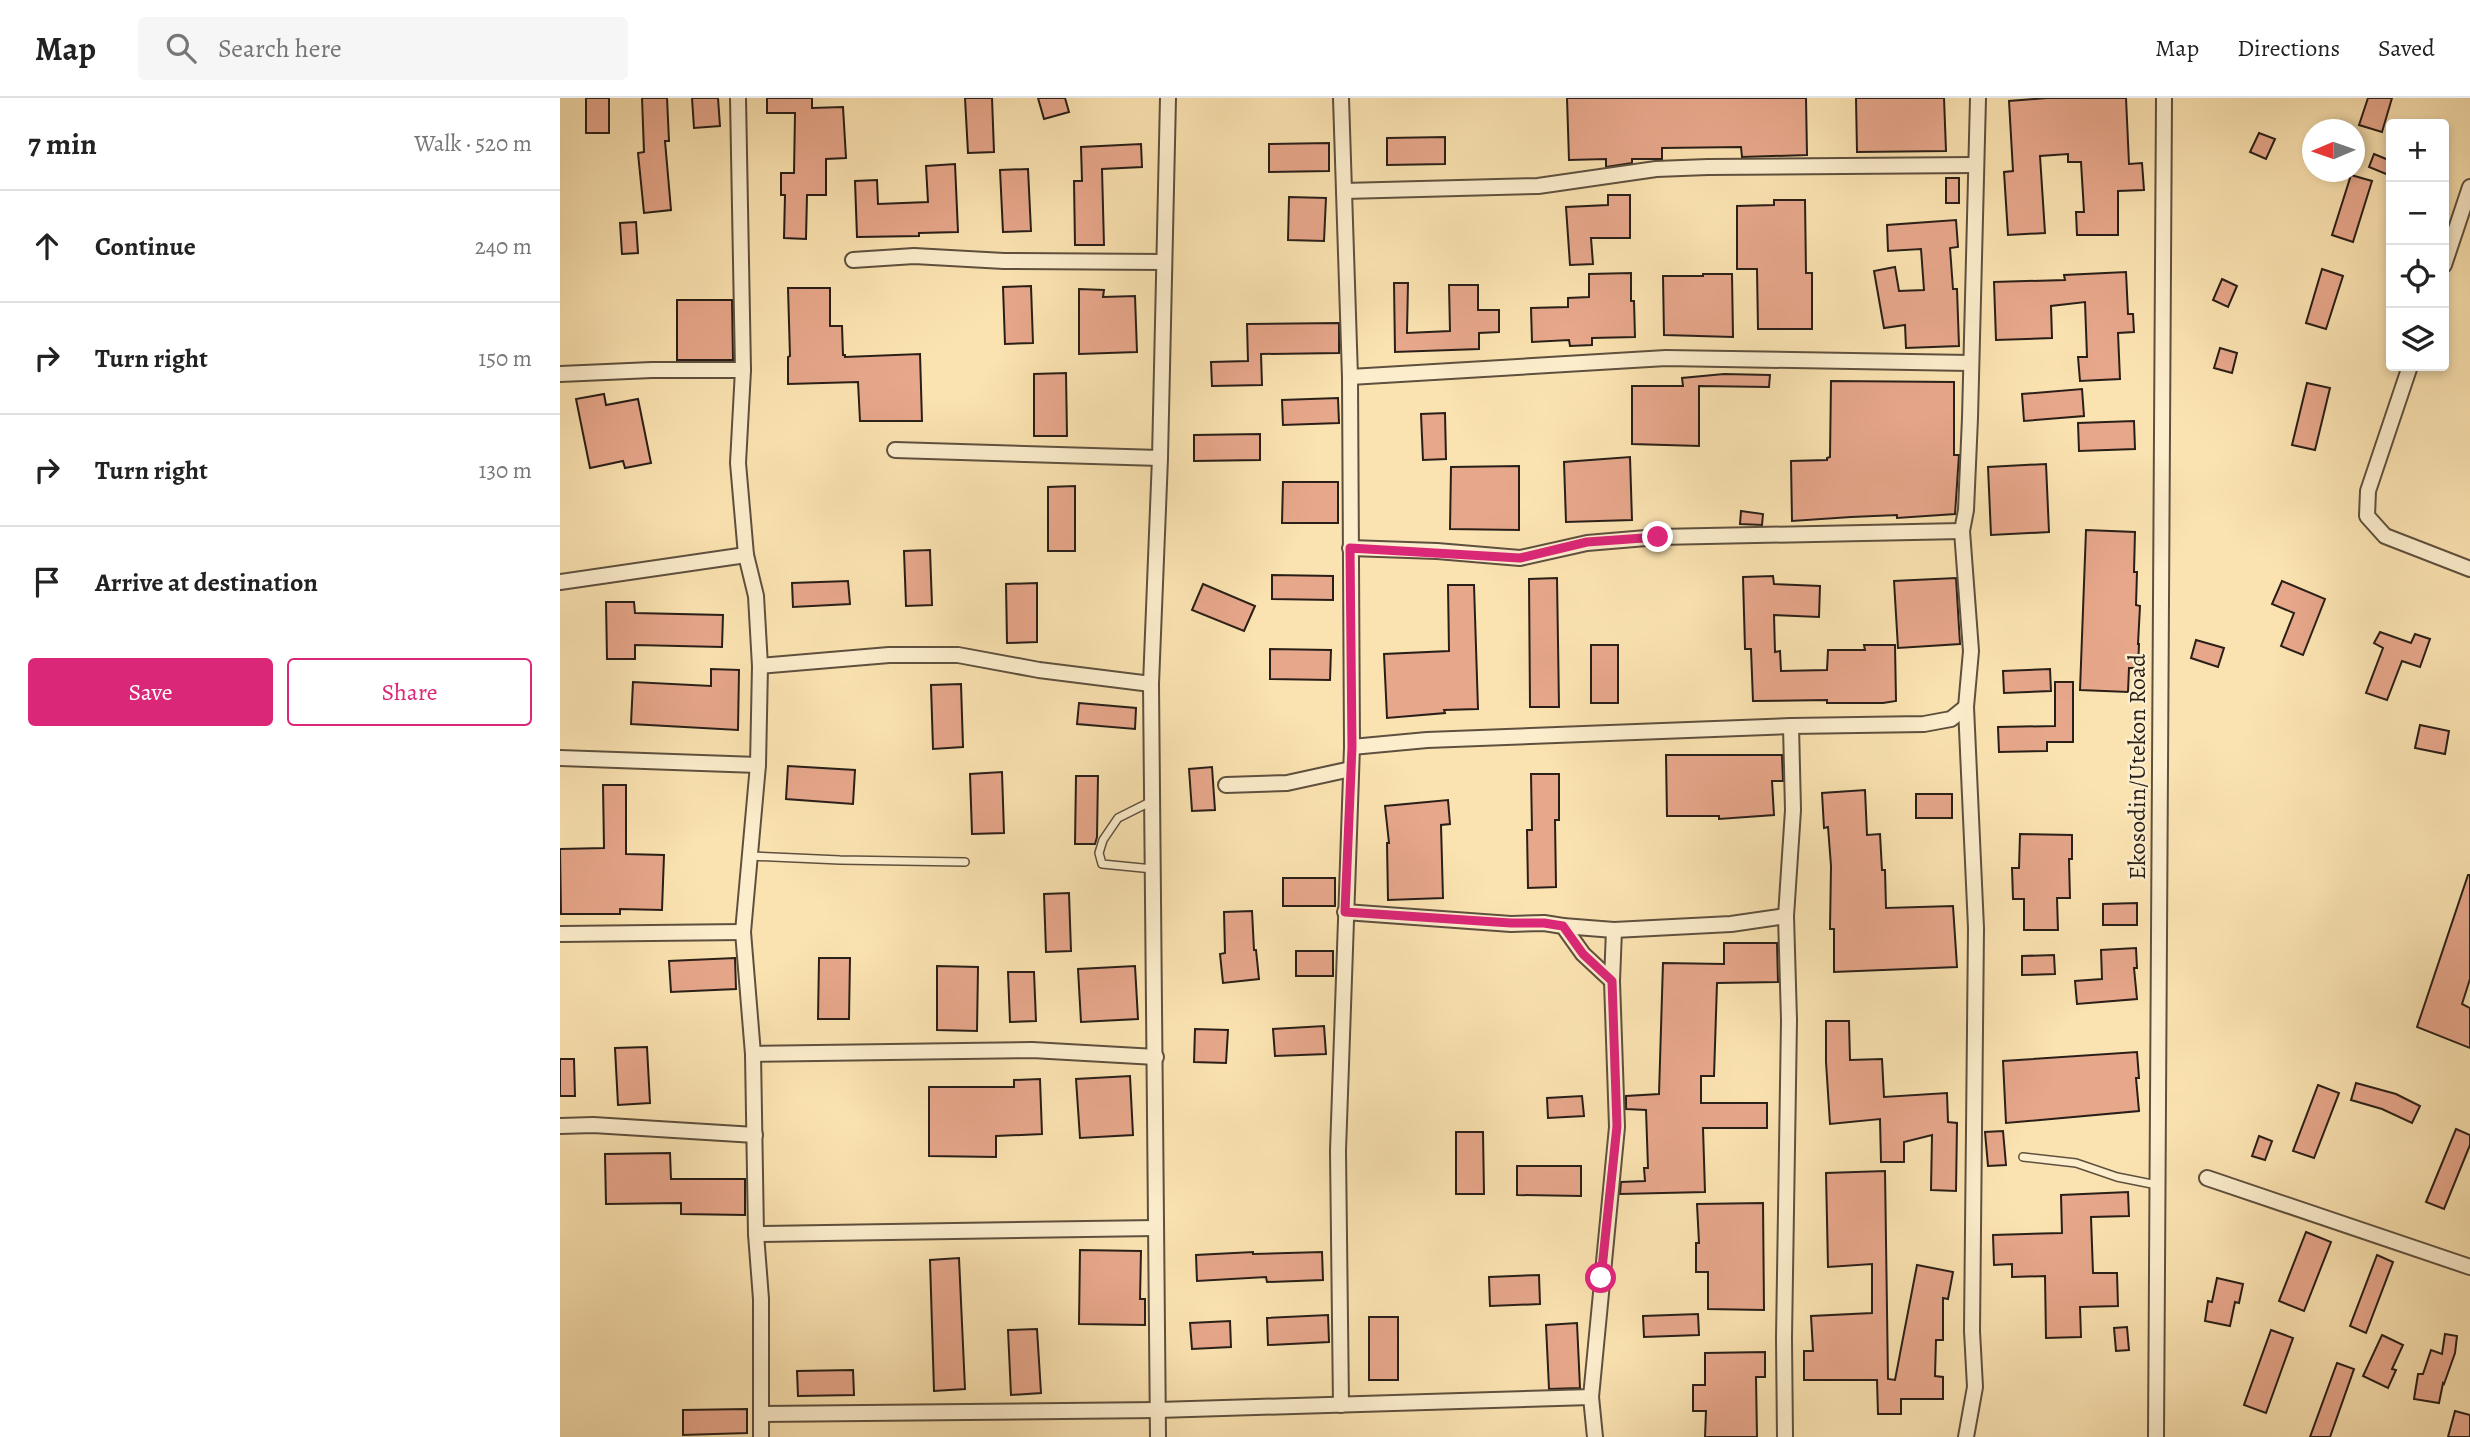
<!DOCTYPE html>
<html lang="en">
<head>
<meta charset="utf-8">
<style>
	:root { --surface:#fff; --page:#f6f6f6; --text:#222; --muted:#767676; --line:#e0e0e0; --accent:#db2777 }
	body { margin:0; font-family:Alegreya,serif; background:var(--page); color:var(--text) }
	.controls { position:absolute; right:21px; top:21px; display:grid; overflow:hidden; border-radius:7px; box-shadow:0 4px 10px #0003 }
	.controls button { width:63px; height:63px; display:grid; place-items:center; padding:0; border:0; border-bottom:2px solid var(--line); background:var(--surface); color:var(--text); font:35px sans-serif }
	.compass { position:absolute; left:1742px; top:21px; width:63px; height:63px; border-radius:50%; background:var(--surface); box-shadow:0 4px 10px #0003; rotate:268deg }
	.stop { position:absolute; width:21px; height:21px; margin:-16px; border:5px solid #db2777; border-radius:50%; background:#fff }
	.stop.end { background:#db2777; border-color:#fff; box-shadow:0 2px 7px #0008 }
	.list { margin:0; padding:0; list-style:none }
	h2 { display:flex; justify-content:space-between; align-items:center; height:91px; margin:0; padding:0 28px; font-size:30px }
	h2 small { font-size:23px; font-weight:400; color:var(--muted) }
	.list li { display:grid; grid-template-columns:46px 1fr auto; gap:21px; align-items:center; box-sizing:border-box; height:112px; padding:0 28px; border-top:2px solid var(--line) }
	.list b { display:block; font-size:26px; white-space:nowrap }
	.list em { font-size:23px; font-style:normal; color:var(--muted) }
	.actions { display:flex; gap:14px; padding:21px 28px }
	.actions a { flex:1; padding:16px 0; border:2px solid var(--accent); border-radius:7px; text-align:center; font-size:24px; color:var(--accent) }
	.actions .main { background:var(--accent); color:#fff }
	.icon { flex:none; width:38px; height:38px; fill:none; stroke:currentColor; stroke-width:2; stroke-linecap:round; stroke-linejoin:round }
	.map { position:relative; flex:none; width:1910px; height:1339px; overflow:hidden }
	header { display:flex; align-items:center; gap:42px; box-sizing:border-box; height:98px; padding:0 35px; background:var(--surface); border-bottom:2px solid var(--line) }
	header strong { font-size:33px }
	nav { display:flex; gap:38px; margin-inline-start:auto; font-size:24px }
	.search { width:490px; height:63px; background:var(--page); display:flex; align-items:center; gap:18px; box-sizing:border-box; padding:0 24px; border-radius:7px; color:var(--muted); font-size:26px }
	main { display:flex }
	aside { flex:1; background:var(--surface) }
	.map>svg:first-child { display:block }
	.building { fill:#e7a78b; stroke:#291f18; stroke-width:2 }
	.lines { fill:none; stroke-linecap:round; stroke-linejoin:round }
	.service-casing { stroke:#5e503e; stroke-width:10 }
	.minor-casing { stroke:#5e503e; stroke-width:18 }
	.service { stroke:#fcedcc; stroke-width:7 }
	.minor { stroke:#fcedcc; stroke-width:14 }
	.route { stroke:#db2777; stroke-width:9 }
	.labels { text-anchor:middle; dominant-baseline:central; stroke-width:5; stroke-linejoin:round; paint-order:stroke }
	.street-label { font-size:24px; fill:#291f18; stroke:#fcedcc }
</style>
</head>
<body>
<header>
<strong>Map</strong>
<div class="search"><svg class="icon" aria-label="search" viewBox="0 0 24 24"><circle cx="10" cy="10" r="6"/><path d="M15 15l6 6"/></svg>Search here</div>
<nav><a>Map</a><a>Directions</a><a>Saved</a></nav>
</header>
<main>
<aside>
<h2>7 min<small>Walk · 520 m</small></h2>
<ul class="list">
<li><svg class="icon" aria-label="ahead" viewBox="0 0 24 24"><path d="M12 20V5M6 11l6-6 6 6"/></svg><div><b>Continue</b></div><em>240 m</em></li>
<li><svg class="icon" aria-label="right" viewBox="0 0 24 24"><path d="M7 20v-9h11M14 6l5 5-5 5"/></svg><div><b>Turn right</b></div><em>150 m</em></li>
<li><svg class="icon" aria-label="right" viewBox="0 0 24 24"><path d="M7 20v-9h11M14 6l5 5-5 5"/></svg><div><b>Turn right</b></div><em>130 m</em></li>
<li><svg class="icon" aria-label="arrive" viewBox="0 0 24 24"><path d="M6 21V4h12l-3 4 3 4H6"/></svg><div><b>Arrive at destination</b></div></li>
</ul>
<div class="actions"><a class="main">Save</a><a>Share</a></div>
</aside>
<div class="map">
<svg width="1910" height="1339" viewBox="0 0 1910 1339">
	<rect width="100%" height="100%" fill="#fbe3b1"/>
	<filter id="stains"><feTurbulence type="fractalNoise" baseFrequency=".00286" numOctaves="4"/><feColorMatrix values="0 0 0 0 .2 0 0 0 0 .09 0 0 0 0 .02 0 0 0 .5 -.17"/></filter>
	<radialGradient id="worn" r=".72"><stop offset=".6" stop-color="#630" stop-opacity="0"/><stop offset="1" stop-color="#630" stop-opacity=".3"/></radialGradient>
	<!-- building -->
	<g class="building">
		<rect x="26" y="0" width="23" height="35"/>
		<polygon points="82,0 107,0 109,43 105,43 111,112 84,115 78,55 84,54"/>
		<polygon points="132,0 158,0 160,28 134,30"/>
		<polygon points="207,0 252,0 252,10 283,9 286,60 266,61 266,97 247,97 246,141 224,140 225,97 221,97 221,75 234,75 235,15 207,15"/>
		<polygon points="405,0 432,0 434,54 408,55"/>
		<polygon points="478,0 505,0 509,14 484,21"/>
		<polygon points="1007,0 1246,0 1247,57 1182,59 1181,49 1102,50 1102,61 1072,61 1072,65 1046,69 1046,61 1009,62"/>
		<polygon points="1296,0 1384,0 1386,53 1297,54"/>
		<polygon points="1487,0 1566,0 1569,66 1582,65 1584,92 1558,93 1558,137 1517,137 1516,114 1524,114 1521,64 1508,64 1508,56 1480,58 1485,135 1448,137 1444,74 1453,73 1449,3"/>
		<polygon points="1808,0 1832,0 1822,34 1799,27"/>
		<polygon points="1699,35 1715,41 1706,61 1690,54"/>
		<polygon points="885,39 885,66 827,67 827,40"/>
		<polygon points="769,45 769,73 709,74 709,46"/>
		<polygon points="581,46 582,69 542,71 544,147 515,147 514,83 522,83 521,49"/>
		<polygon points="1814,56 1831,63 1831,78 1809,69"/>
		<polygon points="395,66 398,134 359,135 359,138 297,139 295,83 317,82 318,106 368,104 366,68"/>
		<polygon points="468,71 471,133 443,134 440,72"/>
		<polygon points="1791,77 1812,83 1793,144 1772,137"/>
		<rect x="1386" y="80" width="13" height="25"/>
		<polygon points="1048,97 1070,97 1070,140 1031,140 1033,166 1010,167 1006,109 1048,107"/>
		<polygon points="729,99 766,100 764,143 728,142"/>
		<polygon points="1214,102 1245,102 1246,175 1252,175 1252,231 1198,231 1197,171 1177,171 1177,108 1214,107"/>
		<polygon points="1396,122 1398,149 1390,150 1393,191 1397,191 1399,248 1346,250 1345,227 1324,230 1314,173 1335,169 1339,193 1364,192 1361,151 1328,153 1327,127"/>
		<polygon points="76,124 78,155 62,156 60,125"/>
		<polygon points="1762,171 1783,178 1766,231 1746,225"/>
		<polygon points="1566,174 1568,216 1573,216 1574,234 1558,235 1560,281 1520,283 1518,259 1527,259 1525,204 1491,208 1492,240 1436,242 1434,184 1505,182 1504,177"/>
		<polygon points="1071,175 1071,203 1074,203 1075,239 1032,240 1032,247 1010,248 1009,242 972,244 971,210 1008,209 1008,200 1029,199 1029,176"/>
		<polygon points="1143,176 1172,176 1173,239 1104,237 1103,178 1143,178"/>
		<polygon points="1662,181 1677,188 1668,209 1653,202"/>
		<polygon points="834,185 848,185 847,235 890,233 889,187 918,187 918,212 939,212 939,234 919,235 919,251 835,254"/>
		<polygon points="471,188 473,245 445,246 443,189"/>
		<polygon points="228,190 270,190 270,228 282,228 283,257 285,257 285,259 360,256 362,323 300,323 298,284 228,286 228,259 230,258"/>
		<polygon points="519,191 544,192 543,199 575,198 577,254 519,256"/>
		<polygon points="117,202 172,202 173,262 117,262"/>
		<polygon points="779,225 779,255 701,256 702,287 652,288 651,264 688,263 687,226"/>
		<polygon points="1660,250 1677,255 1672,275 1654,270"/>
		<polygon points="506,275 507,338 474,338 474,276"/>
		<polygon points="1164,276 1210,277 1209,289 1139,288 1139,348 1072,346 1072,288 1123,288 1122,280"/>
		<polygon points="1271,283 1394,284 1394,357 1399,357 1395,416 1337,420 1337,417 1291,419 1232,423 1231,363 1267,362 1267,360 1270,359"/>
		<polygon points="1747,285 1770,290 1755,352 1732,347"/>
		<polygon points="1522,291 1524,318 1464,323 1462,296"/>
		<polygon points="44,296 46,307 78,301 91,365 65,370 63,363 30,370 16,301"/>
		<polygon points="778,300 779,325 723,327 722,302"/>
		<polygon points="885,315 886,361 863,362 861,316"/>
		<polygon points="1574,323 1575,351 1519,353 1518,325"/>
		<polygon points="700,336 700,362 634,363 634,337"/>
		<polygon points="1070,359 1072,422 1006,424 1004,364"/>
		<polygon points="1486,366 1489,434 1431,437 1428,369"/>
		<polygon points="959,368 959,432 890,431 891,369"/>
		<polygon points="723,384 778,384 778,425 722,425"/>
		<polygon points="515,388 515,453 488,453 488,389"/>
		<polygon points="1181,413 1203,416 1202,427 1180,426"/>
		<polygon points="1526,432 1575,434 1574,474 1577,474 1576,507 1580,508 1578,546 1579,546 1578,570 1569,570 1568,594 1520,592"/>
		<polygon points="370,452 372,507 346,508 344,453"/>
		<polygon points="712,477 773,478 773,502 712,501"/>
		<polygon points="1213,478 1214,486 1260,488 1259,519 1214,517 1215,554 1220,553 1221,573 1267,572 1268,552 1305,552 1304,547 1335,547 1336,603 1323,605 1267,605 1267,602 1193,603 1191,551 1185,551 1183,479"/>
		<polygon points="997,480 999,609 970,609 969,481"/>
		<polygon points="1396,480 1400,546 1338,550 1334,483"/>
		<polygon points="288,483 290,506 233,509 232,485"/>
		<polygon points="1722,483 1765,501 1743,557 1721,548 1734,515 1712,506"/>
		<polygon points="477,485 477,544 447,545 446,486"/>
		<polygon points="643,486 695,508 684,533 632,512"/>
		<polygon points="888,487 914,487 918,611 884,612 885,615 827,620 824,556 889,553"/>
		<polygon points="46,504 74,504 75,515 163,517 162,549 75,547 75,561 47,561"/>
		<polygon points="1820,534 1851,545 1855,536 1870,541 1860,569 1842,563 1827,602 1806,595 1823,550 1814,545"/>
		<polygon points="1636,542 1664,550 1658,569 1631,560"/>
		<rect x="1031" y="547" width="27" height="58"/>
		<polygon points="710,551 771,552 770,582 710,581"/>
		<polygon points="151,571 179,572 178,632 71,626 73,584 151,588"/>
		<polygon points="1490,571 1491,593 1444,595 1443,573"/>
		<polygon points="1495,584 1513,584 1513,644 1487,644 1487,653 1439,654 1438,629 1495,628"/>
		<polygon points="401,586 403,649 373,651 371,587"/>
		<polygon points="519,605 576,610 575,631 517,626"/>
		<polygon points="1860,627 1889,633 1885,656 1855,650"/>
		<polygon points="1106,657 1222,657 1223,683 1212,683 1214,717 1159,721 1159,718 1107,718"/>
		<polygon points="228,668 295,672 293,706 226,701"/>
		<polygon points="652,669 655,712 632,713 629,671"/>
		<polygon points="442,674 444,735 412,736 410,676"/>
		<polygon points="971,676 999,676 999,722 995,722 996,789 968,790 967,732 972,732"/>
		<polygon points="516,678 538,678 537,739 535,746 515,746"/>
		<polygon points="43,687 66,687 66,756 104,757 102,812 60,811 60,816 1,816 0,751 44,750"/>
		<polygon points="1305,692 1307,737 1320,736 1322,772 1325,772 1326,810 1393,808 1397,869 1274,874 1274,831 1270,831 1271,768 1268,729 1264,730 1262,695"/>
		<rect x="1356" y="696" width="36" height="24"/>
		<polygon points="888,702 890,726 881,727 883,800 828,802 827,745 829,745 825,708"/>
		<polygon points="1460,736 1512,737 1512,761 1509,761 1510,800 1497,800 1498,832 1464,832 1464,801 1453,801 1452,770 1459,770"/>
		<polygon points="1908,777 1910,777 1910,881 1902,906 1910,910 1910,950 1857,929"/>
		<rect x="723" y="780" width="52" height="28"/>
		<polygon points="509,795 511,853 486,854 484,796"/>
		<polygon points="1577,805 1577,827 1543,827 1543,806"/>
		<polygon points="692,813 694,852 696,852 699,881 663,885 660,856 665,855 664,814"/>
		<polygon points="1164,845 1217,845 1218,884 1157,885 1154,978 1141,978 1141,1005 1207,1005 1207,1030 1143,1030 1145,1094 1060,1096 1061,1084 1085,1083 1084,1070 1088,1070 1086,1012 1066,1011 1066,998 1099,996 1103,865 1164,866"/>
		<polygon points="1576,850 1577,870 1574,870 1577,901 1517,906 1515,883 1542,881 1541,852"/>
		<rect x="736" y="853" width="37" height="25"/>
		<polygon points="1494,857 1495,876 1462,877 1462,858"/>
		<polygon points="175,860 176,891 111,894 109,863"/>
		<polygon points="259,860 290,860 289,921 258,921"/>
		<polygon points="377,868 418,869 417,933 377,932"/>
		<polygon points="575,868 578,921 521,924 518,871"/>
		<polygon points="448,874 474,874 476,923 450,924"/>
		<polygon points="1266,923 1289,923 1290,962 1322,961 1324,999 1387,995 1388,1024 1397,1025 1396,1093 1371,1092 1372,1037 1344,1044 1344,1064 1321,1064 1320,1021 1270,1026 1266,964"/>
		<polygon points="764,928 766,956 715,958 713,931"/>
		<polygon points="635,931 668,932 666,965 634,964"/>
		<polygon points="87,949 90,1005 58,1007 55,950"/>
		<polygon points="1577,954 1579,980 1576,980 1579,1013 1446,1025 1443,963"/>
		<polygon points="0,961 14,961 15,998 0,998"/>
		<polygon points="570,978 573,1037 520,1040 516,981"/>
		<polygon points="480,981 482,1036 436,1038 436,1059 369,1058 369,989 454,989 454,982"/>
		<polygon points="1796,985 1836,996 1860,1008 1852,1025 1822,1011 1791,1002"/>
		<polygon points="1758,987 1779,995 1754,1060 1733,1053"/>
		<polygon points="1022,998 1024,1018 988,1020 987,1000"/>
		<polygon points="1896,1031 1910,1037 1910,1047 1884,1111 1866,1104"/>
		<polygon points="1443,1033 1446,1067 1428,1068 1425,1034"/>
		<polygon points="896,1034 923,1034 924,1096 896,1096"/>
		<polygon points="1699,1038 1712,1043 1705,1062 1692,1058"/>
		<polygon points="110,1055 111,1081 185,1081 185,1117 121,1116 121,1105 46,1106 45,1056"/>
		<polygon points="957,1068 1021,1068 1021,1098 957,1097"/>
		<polygon points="1325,1073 1328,1281 1335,1282 1357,1167 1393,1174 1388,1201 1383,1200 1383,1242 1376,1242 1375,1278 1383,1279 1383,1301 1341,1301 1341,1316 1318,1316 1317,1282 1244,1282 1244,1253 1253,1253 1251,1218 1312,1215 1312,1166 1268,1169 1266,1075"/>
		<polygon points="1568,1094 1569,1118 1531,1119 1533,1175 1557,1175 1558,1208 1520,1209 1521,1239 1486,1240 1485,1178 1452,1179 1452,1166 1434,1167 1433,1137 1502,1135 1501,1097"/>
		<polygon points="1203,1105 1204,1212 1148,1211 1148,1174 1136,1174 1136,1145 1139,1145 1137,1106"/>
		<polygon points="1746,1134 1771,1144 1744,1213 1719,1203"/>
		<polygon points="520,1152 581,1153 580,1201 585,1201 585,1227 519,1226"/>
		<polygon points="693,1154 693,1156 762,1154 763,1182 707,1184 706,1179 637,1183 636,1157"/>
		<polygon points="1817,1157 1833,1164 1806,1235 1790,1228"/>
		<polygon points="399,1160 405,1291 374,1293 370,1162"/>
		<polygon points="979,1177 980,1206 930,1208 929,1179"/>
		<polygon points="1657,1180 1683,1186 1679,1205 1675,1204 1670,1228 1645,1223 1648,1203 1652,1204"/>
		<polygon points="1138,1216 1139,1237 1084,1239 1083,1218"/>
		<polygon points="768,1217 769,1244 708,1247 707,1220"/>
		<rect x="809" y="1219" width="29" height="63"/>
		<polygon points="670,1223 671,1249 632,1251 630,1225"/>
		<polygon points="1017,1225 1020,1290 989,1291 986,1227"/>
		<polygon points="1567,1229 1569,1252 1556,1253 1554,1230"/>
		<polygon points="477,1231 481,1295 451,1297 448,1232"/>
		<polygon points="1711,1232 1733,1240 1706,1315 1684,1307"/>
		<polygon points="1885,1236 1897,1238 1895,1255 1884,1286 1883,1285 1879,1305 1854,1301 1858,1276 1863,1276 1871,1252 1882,1256"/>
		<polygon points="1822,1237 1843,1247 1832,1271 1836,1272 1828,1290 1803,1278"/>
		<polygon points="1205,1254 1205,1279 1196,1279 1197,1339 1145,1339 1146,1313 1133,1313 1133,1287 1145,1287 1145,1255"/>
		<polygon points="1777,1265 1794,1271 1770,1339 1750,1339"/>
		<polygon points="293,1272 294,1297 238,1298 237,1273"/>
		<polygon points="187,1311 187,1335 123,1337 123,1312"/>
		<polygon points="1895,1313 1910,1317 1910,1339 1888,1339"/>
	</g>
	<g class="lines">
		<defs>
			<g id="service">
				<polyline points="592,703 558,720 543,742 539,755 542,766 593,771"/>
				<polyline points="190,758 280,762 405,764"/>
				<polyline points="1463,1059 1516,1065 1557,1079 1597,1087"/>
			</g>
			<g id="minor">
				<polyline points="178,0 183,272 178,365 186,457 196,498 200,568 198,667 183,834 193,956 196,1136 201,1201 201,1339"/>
				<polyline points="784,93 978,88 1096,71 1148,69 1416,67"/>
				<polyline points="293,162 354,158 444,163 604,164"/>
				<polyline points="1884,167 1910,89"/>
				<polyline points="1850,268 1808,393 1807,418 1825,438 1910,471"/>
				<polyline points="0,276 92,272 183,272"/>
				<polyline points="790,279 1106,260 1410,265"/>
				<polyline points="335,352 600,360"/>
				<polyline points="790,450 877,453 960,460 1027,445 1098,439 1402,433"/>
				<polyline points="0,484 186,457"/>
				<polyline points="200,568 329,557 398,557 479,572 591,586"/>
				<polyline points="792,649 867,642 1231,628 1364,626 1391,621 1406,609"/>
				<polyline points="0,660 198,667"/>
				<polyline points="666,687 727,685 791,671"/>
				<polyline points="785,814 951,826 984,825 1003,828 1023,856 1052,883 1057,1029 1031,1299 1035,1339"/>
				<polyline points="1003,828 1054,832 1171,826 1226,818"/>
				<polyline points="0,836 183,834"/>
				<polyline points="1052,883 1054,832"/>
				<polyline points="193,956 472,952 596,959"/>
				<polyline points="0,1028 33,1027 195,1037"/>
				<polyline points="1647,1080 1910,1169"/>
				<polyline points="196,1136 596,1130"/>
				<polyline points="781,1307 778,1053 792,649 790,279 781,0"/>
				<polyline points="201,1316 598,1312 1031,1299"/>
				<polyline points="598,1339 591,586 600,360 608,0"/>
				<polyline points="1225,1339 1224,1240 1229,922 1226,818 1233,712 1231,628"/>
				<polyline points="1406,1339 1415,1289 1412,1233 1416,830 1406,609 1411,553 1402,433 1406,412 1410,320 1418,0"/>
				<polyline points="1596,1339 1604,0"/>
			</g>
		</defs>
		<!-- service casing -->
		<use href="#service" class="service-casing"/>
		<!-- minor casing -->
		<use href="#minor" class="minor-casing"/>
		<!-- service -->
		<use href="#service" class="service"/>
		<!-- minor -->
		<use href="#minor" class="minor"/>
	</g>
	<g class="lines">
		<!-- route -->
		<polyline class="route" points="1041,1180 1057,1028 1052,883 1023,856 1003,828 984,825 951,825 785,814 792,649 790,450 960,460 1027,444 1098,439"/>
	</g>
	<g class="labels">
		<!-- street labels -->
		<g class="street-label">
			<text transform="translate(1577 669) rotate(-90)">Ekosodin/Utekon Road</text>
		</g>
	</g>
	<rect width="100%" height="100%" filter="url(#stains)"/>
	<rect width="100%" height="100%" fill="url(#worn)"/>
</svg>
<div class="controls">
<button>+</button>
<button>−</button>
<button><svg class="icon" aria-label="locate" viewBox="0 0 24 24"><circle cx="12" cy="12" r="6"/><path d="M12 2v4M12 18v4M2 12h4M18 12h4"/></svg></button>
<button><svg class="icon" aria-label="layers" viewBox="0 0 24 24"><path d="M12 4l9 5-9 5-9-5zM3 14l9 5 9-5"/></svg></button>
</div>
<svg class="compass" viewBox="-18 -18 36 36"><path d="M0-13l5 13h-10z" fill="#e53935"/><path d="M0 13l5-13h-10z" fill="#767676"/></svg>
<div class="stop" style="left:1041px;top:1180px"></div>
<div class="stop end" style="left:1098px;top:439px"></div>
</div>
</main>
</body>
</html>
